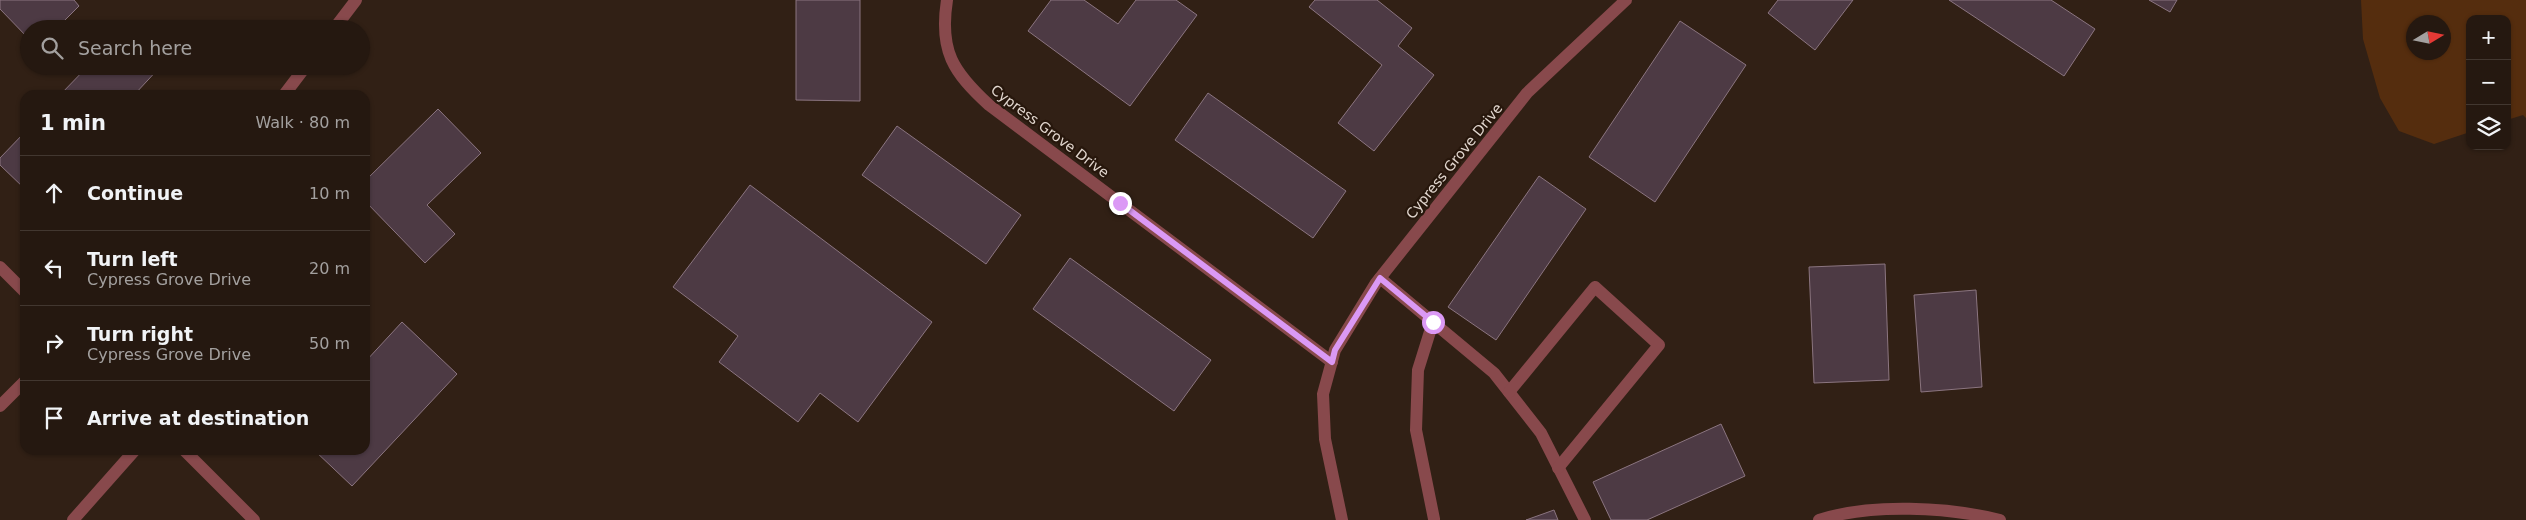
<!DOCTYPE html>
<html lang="en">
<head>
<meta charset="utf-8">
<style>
	:root { --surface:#251810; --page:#2d2119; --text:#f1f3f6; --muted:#a3a09f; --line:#423730 }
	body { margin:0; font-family:"DejaVu Sans",sans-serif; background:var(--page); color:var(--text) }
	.controls { position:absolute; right:15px; top:15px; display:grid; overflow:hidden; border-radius:10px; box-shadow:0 1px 4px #0004 }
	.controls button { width:45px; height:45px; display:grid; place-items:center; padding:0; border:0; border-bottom:1px solid var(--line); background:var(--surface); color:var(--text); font:25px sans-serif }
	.compass { position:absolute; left:2406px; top:15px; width:45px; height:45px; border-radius:50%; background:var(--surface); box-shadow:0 1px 4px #0004; rotate:80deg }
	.stop { position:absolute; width:15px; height:15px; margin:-11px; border:4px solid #db99f5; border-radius:50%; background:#fff }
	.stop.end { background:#db99f5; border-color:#fff; box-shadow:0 1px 5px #0008 }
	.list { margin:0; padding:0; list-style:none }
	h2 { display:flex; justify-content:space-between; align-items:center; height:65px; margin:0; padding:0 20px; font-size:21px }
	h2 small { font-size:16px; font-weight:400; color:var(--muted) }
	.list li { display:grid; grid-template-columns:32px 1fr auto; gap:15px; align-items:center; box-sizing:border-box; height:75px; padding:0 20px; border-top:1px solid var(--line) }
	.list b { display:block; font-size:19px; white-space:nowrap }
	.list p { margin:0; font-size:16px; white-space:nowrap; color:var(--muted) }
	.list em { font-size:16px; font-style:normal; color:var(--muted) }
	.icon { flex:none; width:28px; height:28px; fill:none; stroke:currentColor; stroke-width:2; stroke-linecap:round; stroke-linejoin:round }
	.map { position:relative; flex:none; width:2526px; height:520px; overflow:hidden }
	.search { position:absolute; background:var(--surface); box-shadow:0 1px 4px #0004; left:20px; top:20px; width:350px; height:55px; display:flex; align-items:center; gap:12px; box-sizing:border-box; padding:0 18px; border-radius:28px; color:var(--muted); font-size:19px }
	.panel { position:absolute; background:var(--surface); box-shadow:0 1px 4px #0004; left:20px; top:90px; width:350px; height:365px; border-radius:15px }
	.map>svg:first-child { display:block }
	.green { fill:#552d0e; fill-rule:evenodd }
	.building { fill:#4d3a44; stroke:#8b7580 }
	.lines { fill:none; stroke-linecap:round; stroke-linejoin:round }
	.minor { stroke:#88494c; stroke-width:12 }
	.route { stroke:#db99f5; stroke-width:6 }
	.labels { text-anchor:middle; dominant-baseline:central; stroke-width:4.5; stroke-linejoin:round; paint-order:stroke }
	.street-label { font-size:14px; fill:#e2d7cf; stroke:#27170c }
</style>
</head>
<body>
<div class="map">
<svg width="2526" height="520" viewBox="0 0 2526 520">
	<rect width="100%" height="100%" fill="#312015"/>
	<!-- green -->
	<path class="green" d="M2361,0H2526V118L2523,115L2507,120V19H2470V132L2434,144L2399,131L2380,98L2363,39ZM2414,22H2444V52H2414Z"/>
	<!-- building -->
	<g class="building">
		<polygon points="0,0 74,0 79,6 56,29 29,29 29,39 0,9"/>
		<polygon points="796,0 860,0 860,101 796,100"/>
		<polygon points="1051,0 1084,0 1118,24 1136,0 1176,0 1197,15 1130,106 1028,31"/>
		<polygon points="1315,0 1377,0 1412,28 1398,46 1434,75 1374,151 1338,123 1382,65 1309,7"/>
		<polygon points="1778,0 1853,0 1815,50 1768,13"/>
		<polygon points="1949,0 2051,0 2095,29 2064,76"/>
		<polygon points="2149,0 2177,0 2170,12"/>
		<polygon points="1680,21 1746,65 1655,202 1589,157"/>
		<polygon points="88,66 161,66 134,95 60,95"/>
		<polygon points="1208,93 1346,191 1313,238 1175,140"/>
		<polygon points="438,109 481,153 427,205 455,234 425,263 365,201 365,181"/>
		<polygon points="897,126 1021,215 986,264 862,175"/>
		<polygon points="25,132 25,189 0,165 0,158"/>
		<polygon points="1539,176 1586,209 1496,340 1448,307"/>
		<polygon points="750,185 932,322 858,422 820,393 798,422 719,362 738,336 673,287"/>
		<polygon points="1070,258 1211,360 1174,411 1033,309"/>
		<polygon points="1885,264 1889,380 1814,383 1809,267"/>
		<polygon points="1976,290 1982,387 1921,392 1914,295"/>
		<polygon points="402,322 457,374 352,486 314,450 365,450 365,362"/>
		<polygon points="1721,424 1745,476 1647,520 1611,520 1593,482"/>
		<polygon points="1554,510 1558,520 1526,520"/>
	</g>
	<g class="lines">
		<!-- minor -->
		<g class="minor">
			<path d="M947,0C939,51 953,72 989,105L1332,362"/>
			<polyline points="334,29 356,0"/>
			<polyline points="284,95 306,66"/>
			<polyline points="0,267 25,292"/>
			<polyline points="1380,278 1494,373 1541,433 1585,520"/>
			<polyline points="1433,322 1418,370 1416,430 1434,519"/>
			<polyline points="1509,392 1595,287 1659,345 1558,468"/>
			<polyline points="0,406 25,381"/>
			<polyline points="184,450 254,520"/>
			<polyline points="73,520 135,450"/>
			<polyline points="1342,520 1325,439 1323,394 1335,350 1376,283 1527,93 1626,0"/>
			<path d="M1819,520C1871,503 1948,507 2000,520"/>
		</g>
	</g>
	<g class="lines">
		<!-- route -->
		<polyline class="route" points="1120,203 1332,362 1335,350 1380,278 1433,322"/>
	</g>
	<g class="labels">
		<!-- street labels -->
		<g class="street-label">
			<text transform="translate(1050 131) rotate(37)">Cypress Grove Drive</text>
			<text transform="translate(1454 161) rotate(-51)">Cypress Grove Drive</text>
		</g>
	</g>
</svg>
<div class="controls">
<button>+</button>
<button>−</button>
<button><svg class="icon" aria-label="layers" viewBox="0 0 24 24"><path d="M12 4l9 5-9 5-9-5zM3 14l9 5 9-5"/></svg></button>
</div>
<svg class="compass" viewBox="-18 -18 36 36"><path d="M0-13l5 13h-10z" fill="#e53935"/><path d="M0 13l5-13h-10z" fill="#a3a09f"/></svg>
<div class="stop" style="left:1433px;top:322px"></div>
<div class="stop end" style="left:1120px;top:203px"></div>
<div class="search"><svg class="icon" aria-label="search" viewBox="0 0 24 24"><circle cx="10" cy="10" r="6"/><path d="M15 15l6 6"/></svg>Search here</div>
<section class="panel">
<h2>1 min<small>Walk · 80 m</small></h2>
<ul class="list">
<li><svg class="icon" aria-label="ahead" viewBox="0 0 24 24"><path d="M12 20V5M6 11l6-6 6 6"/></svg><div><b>Continue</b></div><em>10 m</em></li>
<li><svg class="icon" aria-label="left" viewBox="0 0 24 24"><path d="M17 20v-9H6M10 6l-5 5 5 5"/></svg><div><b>Turn left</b><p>Cypress Grove Drive</p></div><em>20 m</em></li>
<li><svg class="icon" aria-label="right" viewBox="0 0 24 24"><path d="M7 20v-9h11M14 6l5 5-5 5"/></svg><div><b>Turn right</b><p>Cypress Grove Drive</p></div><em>50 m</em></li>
<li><svg class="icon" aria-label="arrive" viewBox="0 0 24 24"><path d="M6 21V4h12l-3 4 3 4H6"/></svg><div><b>Arrive at destination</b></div></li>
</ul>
</section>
</div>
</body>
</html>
